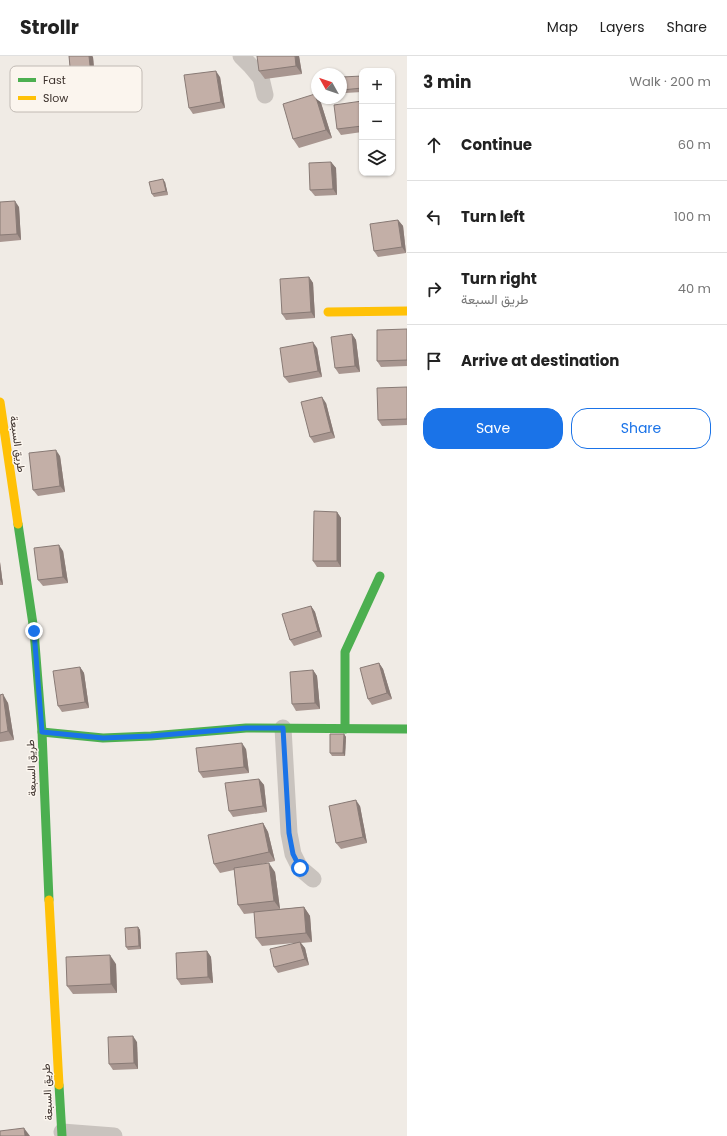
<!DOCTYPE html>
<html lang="en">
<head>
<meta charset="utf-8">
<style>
	:root { --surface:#fff; --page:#f6f6f6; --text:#222; --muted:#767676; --line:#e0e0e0; --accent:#1a73e8 }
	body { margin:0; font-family:Poppins,Vazirmatn,sans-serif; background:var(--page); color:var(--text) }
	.controls { position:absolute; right:12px; top:12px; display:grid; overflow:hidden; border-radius:8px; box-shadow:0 1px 3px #0004 }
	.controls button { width:36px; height:36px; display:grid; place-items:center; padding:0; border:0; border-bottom:1px solid var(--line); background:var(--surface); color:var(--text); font:20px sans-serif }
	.compass { position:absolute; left:311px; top:12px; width:36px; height:36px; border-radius:50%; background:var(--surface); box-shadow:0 1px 3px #0004; rotate:310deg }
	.stop { position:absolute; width:12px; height:12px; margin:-9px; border:3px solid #1a73e8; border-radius:50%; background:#fff }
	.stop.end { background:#1a73e8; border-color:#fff; box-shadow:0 1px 4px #0008 }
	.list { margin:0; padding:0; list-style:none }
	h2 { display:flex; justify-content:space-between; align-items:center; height:52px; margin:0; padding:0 16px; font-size:17px }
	h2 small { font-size:13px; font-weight:400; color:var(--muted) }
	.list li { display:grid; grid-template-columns:26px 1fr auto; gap:12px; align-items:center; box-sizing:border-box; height:72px; padding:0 16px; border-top:1px solid var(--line) }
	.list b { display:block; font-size:15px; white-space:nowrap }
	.list p { margin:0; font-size:13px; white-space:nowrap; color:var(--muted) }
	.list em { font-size:13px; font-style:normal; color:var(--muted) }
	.actions { display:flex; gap:8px; padding:12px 16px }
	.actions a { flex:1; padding:9px 0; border:1px solid var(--accent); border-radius:16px; text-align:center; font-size:14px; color:var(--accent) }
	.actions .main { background:var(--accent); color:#fff }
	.icon { flex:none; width:22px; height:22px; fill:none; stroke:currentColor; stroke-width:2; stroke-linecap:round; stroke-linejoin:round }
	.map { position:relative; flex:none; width:407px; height:1080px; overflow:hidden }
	header { display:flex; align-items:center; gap:24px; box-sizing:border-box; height:56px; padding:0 20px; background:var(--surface); border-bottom:1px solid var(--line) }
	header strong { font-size:19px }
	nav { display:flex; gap:22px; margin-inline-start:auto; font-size:14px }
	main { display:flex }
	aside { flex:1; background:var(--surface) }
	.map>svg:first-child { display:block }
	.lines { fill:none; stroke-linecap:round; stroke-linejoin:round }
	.street { stroke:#c9c3be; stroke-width:17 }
	.fast { stroke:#4caf50; stroke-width:9 }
	.slow { stroke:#ffc107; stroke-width:9 }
	.wall { fill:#a89690 }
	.shaded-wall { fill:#887a75 }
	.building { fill:#c3afa7; stroke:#887a75 }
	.route { stroke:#1a73e8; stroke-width:5 }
	.labels { text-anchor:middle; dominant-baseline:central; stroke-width:3; stroke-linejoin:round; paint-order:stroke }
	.street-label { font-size:11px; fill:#3b302b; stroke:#fbf5ee }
	.key { fill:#fbf5ee; stroke:#c1bab4; stroke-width:1 }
	.key-label { font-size:11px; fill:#3b302b }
</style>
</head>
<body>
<header>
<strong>Strollr</strong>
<nav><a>Map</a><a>Layers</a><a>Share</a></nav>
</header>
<main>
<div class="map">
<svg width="407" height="1080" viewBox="0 0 407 1080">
	<rect width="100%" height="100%" fill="#f0ebe5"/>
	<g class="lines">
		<!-- street -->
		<g class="street">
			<polyline points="241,0 251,10 261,22 265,39"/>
			<polyline points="283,672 289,777 293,798 300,812 313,823"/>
			<polyline points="62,1076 114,1080"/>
		</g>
		<!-- fast -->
		<g class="fast">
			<polyline points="18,468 34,575 42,676 49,844"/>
			<polyline points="345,673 345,596 380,520"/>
			<polyline points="42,676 103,682 151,680 246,672 407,673"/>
			<polyline points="59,1029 62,1080"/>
		</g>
		<!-- slow -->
		<g class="slow">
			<polyline points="328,256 407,255"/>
			<polyline points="0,346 18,468"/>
			<polyline points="49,844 59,1029"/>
		</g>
	</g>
	<!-- wall -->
	<g class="wall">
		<polygon points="69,0 92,0 93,1 96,35 77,38 72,32"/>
		<polygon points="299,0 302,18 265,23 259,15"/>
		<polygon points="362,20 362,36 345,37 342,34"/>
		<polygon points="220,21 225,52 193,58 189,52"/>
		<polygon points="315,38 317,41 317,42 321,47 332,82 299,92 293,83"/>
		<polygon points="362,45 362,76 341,79 337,73"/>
		<polygon points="331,106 336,112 337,139 315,140 310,134"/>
		<polygon points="165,126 168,139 154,141 152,138"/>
		<polygon points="0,146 19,151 21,184 0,186"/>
		<polygon points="398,164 403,170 406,197 378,201 374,195"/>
		<polygon points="309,221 313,227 315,262 286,264 282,258"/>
		<polygon points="407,273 407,310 381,311 377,305"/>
		<polygon points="352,278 356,284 360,316 339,318 335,312"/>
		<polygon points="317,292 322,321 289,327 284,321"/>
		<polygon points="407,331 407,369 382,370 378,364"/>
		<polygon points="326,347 335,382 314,387 310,381"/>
		<polygon points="60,400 65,436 38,440 33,434"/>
		<polygon points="337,456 341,462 341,511 317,511 313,505"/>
		<polygon points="63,495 68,527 43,530 38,524"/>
		<polygon points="0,506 3,529 0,529"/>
		<polygon points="311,550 315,556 322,581 294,590 290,584"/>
		<polygon points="379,607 383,613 392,643 372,649 368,643"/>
		<polygon points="80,611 84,617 89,652 62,656 58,650"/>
		<polygon points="313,614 317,620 320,653 296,655 292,648"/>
		<polygon points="0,639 8,647 14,684 0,686"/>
		<polygon points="344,678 346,681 345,700 332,700 330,697"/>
		<polygon points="246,693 249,717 203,722 199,716"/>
		<polygon points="259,723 264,729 267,756 233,761 229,755"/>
		<polygon points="360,750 367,787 341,793 336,787"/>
		<polygon points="263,767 268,776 275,805 257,809 275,816 280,853 304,851 310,860 312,886 301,887 305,892 309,909 278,917 274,911 294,887 262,890 256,882 254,857 244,858 238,849 234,814 220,817 214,808"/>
		<polygon points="138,871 140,874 141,893 128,894 126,891"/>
		<polygon points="207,895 211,901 213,927 181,929 177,923"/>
		<polygon points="116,908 117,937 73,938 67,930"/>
		<polygon points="137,986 138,1013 113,1014 109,1008"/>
	</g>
	<!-- shaded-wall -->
	<g class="shaded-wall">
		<polygon points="89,0 92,0 93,1 96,35 92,29"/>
		<polygon points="295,0 299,0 302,18 296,10"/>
		<polygon points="216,15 220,21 225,52 221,46"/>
		<polygon points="315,38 317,41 317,42 318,42 321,47 332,82 326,74"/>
		<polygon points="331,106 336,112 337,139 333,133"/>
		<polygon points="163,123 165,126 168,139 166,135"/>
		<polygon points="15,145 19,151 21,184 17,178"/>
		<polygon points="398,164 403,170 406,197 402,191"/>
		<polygon points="309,221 313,227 315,262 311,256"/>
		<polygon points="352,278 356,284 360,316 355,310"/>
		<polygon points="313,286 317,292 322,321 318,315"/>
		<polygon points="322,341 326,347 335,382 331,376"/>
		<polygon points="56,394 60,400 65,436 60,430"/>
		<polygon points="337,456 341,462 341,511 337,505"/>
		<polygon points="59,489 63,495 68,527 63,521"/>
		<polygon points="0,506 3,529 0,524"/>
		<polygon points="311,550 315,556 322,581 318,575"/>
		<polygon points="379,607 383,613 392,643 387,637"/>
		<polygon points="80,611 84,617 89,652 85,646"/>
		<polygon points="313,614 317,620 320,653 315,647"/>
		<polygon points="3,638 8,647 14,684 8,675"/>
		<polygon points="344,678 346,681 345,700 343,697"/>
		<polygon points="242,687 246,693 249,717 244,711"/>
		<polygon points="259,723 264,729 267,756 263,750"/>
		<polygon points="356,744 360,750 367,787 363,781"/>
		<polygon points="263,767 268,776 275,805 269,796"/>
		<polygon points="269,807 275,816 280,853 274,845"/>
		<polygon points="304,851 310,860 312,886 306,877"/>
		<polygon points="138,871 140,874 141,893 139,890"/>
		<polygon points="300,886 305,892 309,909 305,903"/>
		<polygon points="207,895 211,901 213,927 208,921"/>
		<polygon points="110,899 116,908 117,937 111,928"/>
		<polygon points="133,980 137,986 138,1013 134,1007"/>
		<polygon points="24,1072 30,1080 25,1080"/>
	</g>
	<!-- building -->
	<g class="building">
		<polygon points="69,0 89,0 92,29 72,32"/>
		<polygon points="257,0 295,0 296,10 259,15"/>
		<polygon points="216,15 221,46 189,52 184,19"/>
		<polygon points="362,20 362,32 342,34 342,21"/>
		<polygon points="315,38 326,74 293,83 283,48"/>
		<polygon points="362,45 362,70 337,73 334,49"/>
		<polygon points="331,106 333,133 310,134 309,107"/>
		<polygon points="163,123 166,135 152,138 149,126"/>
		<polygon points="15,145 17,178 0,179 0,146"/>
		<polygon points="398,164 402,191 374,195 370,168"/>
		<polygon points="309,221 311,256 282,258 280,223"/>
		<polygon points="407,273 407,304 377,305 377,274"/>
		<polygon points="352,278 355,310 335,312 331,281"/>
		<polygon points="313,286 318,315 284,321 280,292"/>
		<polygon points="407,331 407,363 378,364 377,332"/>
		<polygon points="322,341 331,376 310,381 301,346"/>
		<polygon points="56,394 60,430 33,434 29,397"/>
		<polygon points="314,455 337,456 337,505 313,505"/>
		<polygon points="59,489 63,521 38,524 34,492"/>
		<polygon points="311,550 318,575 290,584 282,558"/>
		<polygon points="379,607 387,637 368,643 360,612"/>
		<polygon points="80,611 85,646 58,650 53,615"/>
		<polygon points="313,614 315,647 292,648 290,616"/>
		<polygon points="3,638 8,675 0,677 0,639"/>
		<polygon points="330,678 344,678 343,697 330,697"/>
		<polygon points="242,687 244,711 199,716 196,692"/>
		<polygon points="259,723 263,750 229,755 225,727"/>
		<polygon points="356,744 363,781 336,787 329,750"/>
		<polygon points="263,767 269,796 214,808 208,779"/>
		<polygon points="269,807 274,845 238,849 234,812"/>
		<polygon points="304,851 306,877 256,882 254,856"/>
		<polygon points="138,871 139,890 126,891 125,872"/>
		<polygon points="300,886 305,903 274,911 270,893"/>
		<polygon points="207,895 208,921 177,923 176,897"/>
		<polygon points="110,899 111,928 67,930 66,901"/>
		<polygon points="133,980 134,1007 109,1008 108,981"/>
		<polygon points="24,1072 25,1080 0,1080 0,1075"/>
	</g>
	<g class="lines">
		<!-- route -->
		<polyline class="route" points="34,575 42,676 103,682 151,680 246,672 283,672 289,777 293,798 300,812"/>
	</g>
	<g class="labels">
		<!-- street labels -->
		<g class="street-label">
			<text transform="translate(18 388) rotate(82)">طريق السبعة</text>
			<text transform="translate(31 712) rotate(-92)">طريق السبعة</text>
			<text transform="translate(47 1036) rotate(-93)">طريق السبعة</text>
		</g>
	</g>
	<!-- legend -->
	<rect x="10" y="10" width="132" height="46" rx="6" class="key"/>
	<rect x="18" y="22" width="18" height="4" fill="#4caf50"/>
	<rect x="18" y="40" width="18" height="4" fill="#ffc107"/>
	<g class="key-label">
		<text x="43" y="28">Fast</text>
		<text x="43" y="46">Slow</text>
	</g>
</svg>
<div class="controls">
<button>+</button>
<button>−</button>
<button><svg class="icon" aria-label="layers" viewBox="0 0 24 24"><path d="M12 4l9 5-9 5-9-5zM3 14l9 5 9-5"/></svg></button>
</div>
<svg class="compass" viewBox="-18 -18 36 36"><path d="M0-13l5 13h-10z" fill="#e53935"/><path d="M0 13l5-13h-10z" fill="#767676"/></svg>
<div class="stop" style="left:300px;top:812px"></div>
<div class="stop end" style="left:34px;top:575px"></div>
</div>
<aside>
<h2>3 min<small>Walk · 200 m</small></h2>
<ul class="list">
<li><svg class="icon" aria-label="ahead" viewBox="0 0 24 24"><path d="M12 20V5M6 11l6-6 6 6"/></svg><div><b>Continue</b></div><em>60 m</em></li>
<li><svg class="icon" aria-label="left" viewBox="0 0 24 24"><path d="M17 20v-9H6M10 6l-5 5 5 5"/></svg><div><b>Turn left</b></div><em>100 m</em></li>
<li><svg class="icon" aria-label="right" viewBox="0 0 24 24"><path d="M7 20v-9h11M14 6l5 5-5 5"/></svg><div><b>Turn right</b><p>طريق السبعة</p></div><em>40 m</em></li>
<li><svg class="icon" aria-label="arrive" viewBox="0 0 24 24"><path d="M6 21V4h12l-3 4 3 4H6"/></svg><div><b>Arrive at destination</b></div></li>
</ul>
<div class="actions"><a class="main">Save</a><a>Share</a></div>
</aside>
</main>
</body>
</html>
